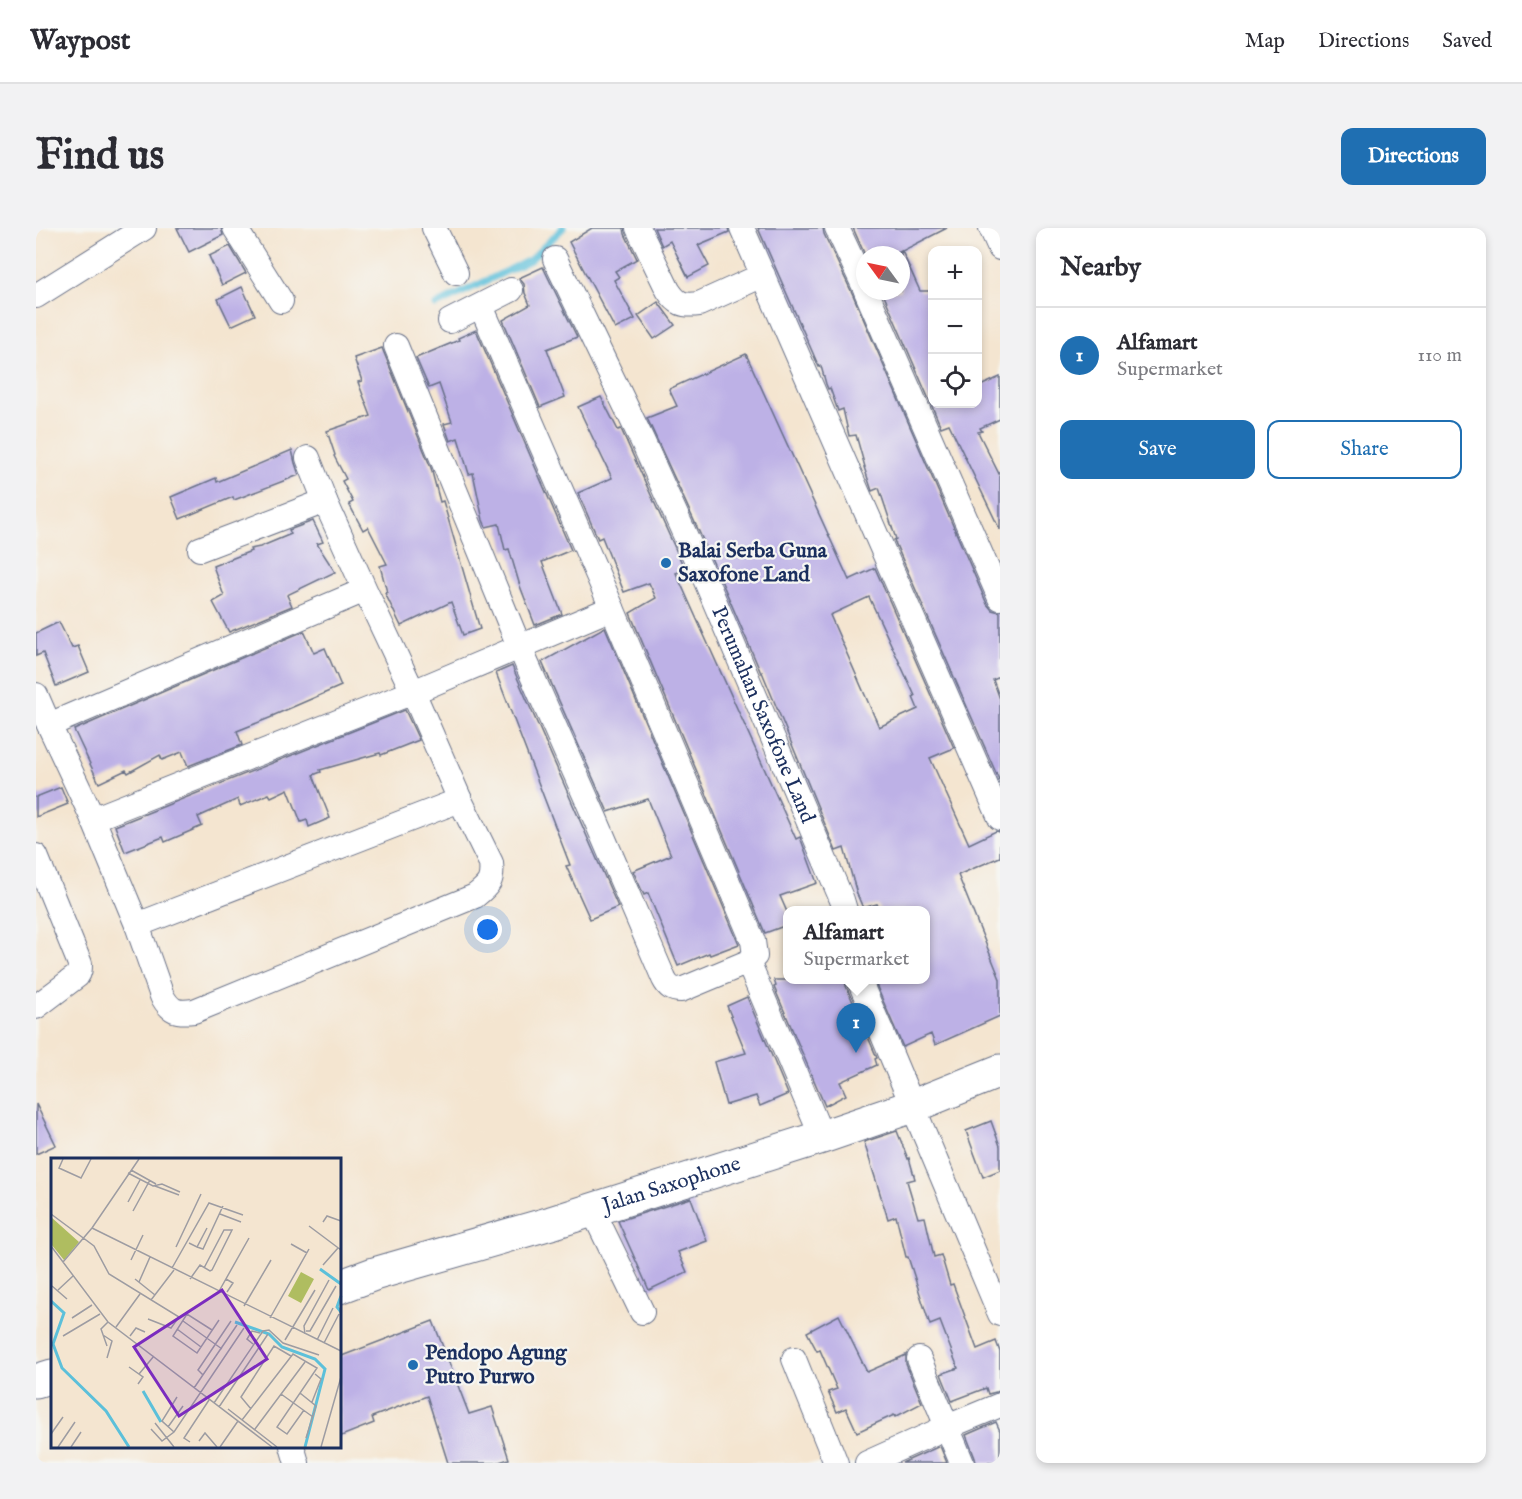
<!DOCTYPE html>
<html lang="en">
<head>
<meta charset="utf-8">
<style>
	:root { --surface:#fff; --page:#f2f2f3; --text:#2b2b33; --muted:#7c7c81; --line:#e1e1e2; --accent:#1f6fb2 }
	body { margin:0; font-family:"IM FELL English",serif; background:var(--page); color:var(--text) }
	.controls { position:absolute; right:18px; top:18px; display:grid; overflow:hidden; border-radius:12px; box-shadow:0 3px 9px #0003 }
	.controls button { width:54px; height:54px; display:grid; place-items:center; padding:0; border:0; border-bottom:2px solid var(--line); background:var(--surface); color:var(--text); font:30px sans-serif }
	.compass { position:absolute; left:820px; top:18px; width:54px; height:54px; border-radius:50%; background:var(--surface); box-shadow:0 3px 9px #0003; rotate:303deg }
	.you { position:absolute; left:452px; top:702px; width:21px; height:21px; margin:-15px; border:4px solid #fff; border-radius:50%; background:#1a73e8; box-shadow:0 0 0 9px #1a73e833 }
	.badge { display:grid; place-items:center; width:39px; height:39px; border-radius:50%; background:var(--accent); color:#fff; font-size:20px; font-weight:700 }
	.pin { position:absolute; translate:-50% -50px; filter:drop-shadow(0 2px 3px #0008) }
	.pin::after { content:''; position:absolute; top:32px; width:21px; height:18px; background:inherit; clip-path:polygon(0 0,100% 0,50% 100%) }
	.popup { position:absolute; left:747px; top:678px; width:147px; height:78px; box-sizing:border-box; display:grid; place-content:center; border-radius:12px; background:var(--surface); filter:drop-shadow(0 2px 4px #0005); font-size:20px; white-space:nowrap; color:var(--muted) }
	.popup b { font-size:22px; color:var(--text) }
	.popup::after { content:''; position:absolute; left:50%; top:100%; margin-left:-12px; border:12px solid transparent; border-top-color:var(--surface) }
	.list { margin:0; padding:0; list-style:none }
	h2 { display:flex; justify-content:space-between; align-items:center; height:78px; margin:0; padding:0 24px; font-size:26px }
	h2 small { font-size:20px; font-weight:400; color:var(--muted) }
	.list li { display:grid; grid-template-columns:39px 1fr auto; gap:18px; align-items:center; box-sizing:border-box; height:96px; padding:0 24px; border-top:2px solid var(--line) }
	.list b { display:block; font-size:22px; white-space:nowrap }
	.list p { margin:0; font-size:20px; white-space:nowrap; color:var(--muted) }
	.list em { font-size:20px; font-style:normal; color:var(--muted) }
	.actions { display:flex; gap:12px; padding:18px 24px }
	.actions a { flex:1; padding:14px 0; border:2px solid var(--accent); border-radius:12px; text-align:center; font-size:21px; color:var(--accent) }
	.actions .main { background:var(--accent); color:#fff }
	.icon { flex:none; width:33px; height:33px; fill:none; stroke:currentColor; stroke-width:2; stroke-linecap:round; stroke-linejoin:round }
	.map { position:relative; flex:none; width:964px; height:1235px; overflow:hidden; border-radius:12px }
	header { display:flex; align-items:center; gap:36px; box-sizing:border-box; height:84px; padding:0 30px; background:var(--surface); border-bottom:2px solid var(--line) }
	header strong { font-size:28px }
	nav { display:flex; gap:33px; margin-inline-start:auto; font-size:21px }
	.intro { display:flex; align-items:center; justify-content:space-between; box-sizing:border-box; height:144px; padding:0 36px }
	h1 { margin:0; font-size:42px }
	.button { padding:15px 27px; border-radius:12px; background:var(--accent); color:#fff; font-size:21px; font-weight:700 }
	main { display:flex; gap:36px; padding:0 36px }
	aside { flex:1; background:var(--surface); border-radius:12px; box-shadow:0 3px 9px #0003 }
	.map>svg:first-child { display:block }
	.lines { fill:none; stroke-linecap:round; stroke-linejoin:round }
	.stream { stroke:#5cc0da; stroke-width:7 }
	.building { fill:#bdb1e6; fill-rule:evenodd }
	.minor-casing { stroke:#676f86; stroke-width:26 }
	.secondary-casing { stroke:#676f86; stroke-width:35 }
	.minor { stroke:#fff; stroke-width:24 }
	.secondary { stroke:#fff; stroke-width:33 }
	.poi-dot { fill:#1f6fb2; stroke:#f6f6f2; stroke-width:2 }
	.labels { text-anchor:middle; dominant-baseline:central; stroke-width:4.5; stroke-linejoin:round; paint-order:stroke }
	.poi-label { font-size:21px; font-weight:bold; fill:#1b2f5e; stroke:#f6f6f2; text-anchor:start }
	.street-label { font-size:21px; fill:#1b2f5e; stroke:#f6f6f2 }
	.inset-river { fill:none; stroke:#5cc0da; stroke-width:3 }
	.inset-road { fill:none; stroke:#9d9ca2; stroke-width:1.5 }
	.view { fill:#7b2cbf; fill-opacity:0.15; stroke:#7b2cbf; stroke-width:3 }
	.inset-edge { fill:none; stroke:#1b2f5e; stroke-width:3 }
</style>
</head>
<body>
<header>
<strong>Waypost</strong>
<nav><a>Map</a><a>Directions</a><a>Saved</a></nav>
</header>
<div class="intro"><h1>Find us</h1><a class="button">Directions</a></div>
<main>
<div class="map">
<svg width="964" height="1235" viewBox="0 0 964 1235">
	<rect width="100%" height="100%" fill="#f6f6f2"/>
	<filter id="ink" filterUnits="userSpaceOnUse"><feTurbulence type="fractalNoise" baseFrequency=".0167" numOctaves="2"/><feDisplacementMap in="SourceGraphic" scale="12" xChannelSelector="R" yChannelSelector="G"/><feConvolveMatrix kernelMatrix="1 2 1 2 8 2 1 2 1" color-interpolation-filters="sRGB"/></filter>
	<filter id="wash" filterUnits="userSpaceOnUse"><feTurbulence type="fractalNoise" baseFrequency=".008" numOctaves="4" result="noise"/><feDisplacementMap in="SourceGraphic" scale="24" xChannelSelector="R" yChannelSelector="G"/><feGaussianBlur stdDeviation="1.35" result="paint"/><feColorMatrix in="noise" values="0 0 0 0 0 0 0 0 0 0 0 0 0 0 0 0 0 1.4 0 .05"/><feComposite in="paint" operator="in"/></filter>
	<g filter="url(#wash)">
		<rect width="100%" height="100%" fill="#f4e5d0"/>
		<g class="lines">
			<!-- stream -->
			<polyline class="stream" points="400,77 494,32 527,0"/>
		</g>
		<g id="blocks">
			<!-- building -->
			<g class="building">
				<polygon points="141,0 185,0 187,7 153,24"/>
				<polygon points="556,0 588,0 589,6 601,31 579,43 583,49 578,52 599,91 579,101 533,14"/>
				<polygon points="618,0 692,0 693,4 662,17 673,38 652,49 634,13 626,18"/>
				<polygon points="722,0 787,0 788,6 817,67 951,376 956,382 964,384 964,449 957,452 964,471 964,554 858,312 860,311 843,260 836,263 828,239 829,239 820,207 813,208 807,181 802,183 794,160 792,161 790,156 785,138 783,139"/>
				<polygon points="817,0 911,0 866,23 884,63 897,63 897,176 942,176 942,159 964,149 964,191 944,200 946,203 942,204 964,248 964,302 913,196 905,199 846,63 865,63 865,23 858,27 829,27"/>
				<polygon points="194,18 210,45 186,57 173,28"/>
				<polygon points="507,39 541,109 511,121 529,169 504,179 467,92 494,77 489,65 488,56 483,50"/>
				<polygon points="206,59 219,87 195,98 182,71"/>
				<polygon points="622,74 639,97 618,111 602,88"/>
				<polygon points="440,102 535,322 506,334 526,386 499,397 484,358 473,321 469,322 463,296 450,299 447,292 437,245 433,246 422,210 414,213 408,196 416,194 403,156 393,160 380,130 423,112 422,110"/>
				<polygon points="346,120 395,240 404,274 407,273 444,401 427,407 415,374 365,398 349,365 351,364 344,338 351,336 332,299 327,302 313,276 317,274 306,253 310,251 298,228 299,227 291,203 335,188 322,154 326,153 318,130"/>
				<path d="M710,126L813,352L839,340L918,520L894,530L933,616L960,603L964,604V629L922,647L964,751V788L899,817L895,806L867,819L838,752H889V682H844L841,676L827,680L821,666L808,620L800,623L726,444L725,445L682,345L611,190L641,178L633,161ZM833,369L879,468L877,469L882,481L843,499L794,387Z"/>
				<polygon points="565,169 582,202 585,201 649,342 640,345 760,611 764,609 781,655 744,668 751,684 751,697 729,705 594,385 620,370 613,355 588,364 566,309 562,311 542,265 576,250 542,179"/>
				<polygon points="256,222 259,235 263,247 198,272 197,269 144,291 135,269 180,250 181,254"/>
				<polygon points="277,293 287,314 281,316 299,344 251,367 256,378 193,404 177,374 188,368 177,338 215,323 214,321 224,319 255,306 253,302"/>
				<polygon points="23,394 36,420 42,418 53,444 20,458 7,425 0,428 0,405"/>
				<polygon points="569,399 703,716 674,727 673,725 642,738 612,665 608,667 597,643 635,627 612,571 572,584 506,434"/>
				<polygon points="268,403 278,425 289,420 305,458 236,488 236,489 201,503 206,517 152,538 146,524 126,532 124,527 92,545 90,542 63,555 38,502"/>
				<polygon points="476,438 582,679 554,691 530,638 534,637 460,445"/>
				<polygon points="369,482 383,512 345,527 344,525 284,542 285,544 277,547 294,590 273,599 271,592 265,594 252,561 235,569 233,566 204,578 202,571 162,589 166,598 129,614 127,609 89,624 79,598"/>
				<polygon points="25,559 32,576 0,589 0,569"/>
				<polygon points="738,752 809,752 810,758 841,830 839,831 841,837 804,854 810,867 789,878 738,759 740,758"/>
				<polygon points="711,769 752,866 724,878 720,868 690,877 678,834 710,825 691,778"/>
				<polygon points="0,876 20,917 0,926"/>
				<polygon points="955,893 964,918 964,942 947,949 930,903"/>
				<polygon points="861,903 872,931 873,930 879,951 871,953 882,990 889,989 898,1029 905,1027 914,1057 917,1056 941,1121 960,1113 964,1124 964,1163 952,1166 950,1160 916,1173 905,1146 922,1140 904,1093 894,1097 872,1029 870,1029 860,988 852,991 828,914"/>
				<polygon points="655,970 671,1013 642,1024 651,1044 613,1062 582,993"/>
				<polygon points="803,1087 831,1144 870,1127 870,1136 886,1175 859,1189 858,1187 821,1204 810,1180 801,1184 792,1164 801,1161 784,1122 781,1123 771,1104"/>
				<polygon points="397,1093 433,1186 456,1179 473,1231 460,1235 412,1235 391,1168 336,1189 338,1195 303,1209 303,1129"/>
				<polygon points="960,1194 964,1203 964,1235 940,1235 939,1230 930,1207"/>
				<polygon points="904,1218 911,1235 866,1235"/>
			</g>
		</g>
	</g>
	<g filter="url(#ink)">
		<use href="#blocks" fill-opacity="0" stroke="#676f86" stroke-width="1.5"/>
		<g class="lines">
			<defs>
				<g id="minor">
					<polyline points="199,0 245,73"/>
					<polyline points="398,0 420,45"/>
					<path d="M602,0L632,62C641,76 647,78 663,76L727,47"/>
					<polyline points="706,0 964,590"/>
					<polyline points="801,0 829,60"/>
					<polyline points="955,0 964,20"/>
					<path id="s1" d="M519,31L606,212L669,351L806,672L809,682"/>
					<polyline points="830,63 964,370"/>
					<polyline points="0,68 108,0"/>
					<polyline points="414,93 475,62"/>
					<path d="M360,118L483,418L559,590L628,751C632,759 636,762 645,762L712,734L719,728L717,713L576,380L445,78"/>
					<path d="M272,230L289,273L329,362L377,464L424,572L455,635C457,653 453,657 439,668L158,783C141,785 135,784 126,768L101,697L57,591L13,497L329,362"/>
					<polyline points="164,321 289,273"/>
					<polyline points="0,467 13,497"/>
					<polyline points="57,591 377,464 576,380"/>
					<path d="M0,628L44,736C44,741 44,744 41,748L0,779"/>
					<polyline points="101,697 424,572"/>
					<polyline points="712,734 786,909"/>
					<polyline points="823,752 846,805 964,1086"/>
					<polyline points="556,981 606,1084"/>
					<polyline points="758,1131 800,1235"/>
					<polyline points="883,1131 926,1235"/>
					<polyline points="256,1218 261,1235"/>
					<polyline points="831,1235 911,1199 964,1177"/>
				</g>
				<g id="secondary">
					<path id="s2" d="M303,1059L338,1046L515,995L786,909L877,878L964,843"/>
					<polyline points="0,1153 16,1148"/>
				</g>
			</defs>
			<!-- minor casing -->
			<use href="#minor" class="minor-casing"/>
			<!-- secondary casing -->
			<use href="#secondary" class="secondary-casing"/>
			<!-- minor -->
			<use href="#minor" class="minor"/>
			<!-- secondary -->
			<use href="#secondary" class="secondary"/>
		</g>
	</g>
	<!-- markers -->
	<g class="poi-dot">
		<circle cx="630" cy="335" r="6"/>
		<circle cx="377" cy="1137" r="6"/>
	</g>
	<g class="labels">
		<!-- poi labels -->
		<g class="poi-label">
			<text x="642" y="323">Balai Serba Guna<tspan x="642" dy="24">Saxofone Land</tspan></text>
			<text x="389" y="1125">Pendopo Agung<tspan x="389" dy="24">Putro Purwo</tspan></text>
		</g>
		<!-- street labels -->
		<g class="street-label">
			<text stroke="none"><textPath href="#s1" startOffset="501">Perumahan Saxofone Land</textPath></text>
			<text stroke="none"><textPath href="#s2" startOffset="348">Jalan Saxophone</textPath></text>
		</g>
	</g>
	<!-- overview -->
	<g transform="translate(15 930)">
		<rect width="290" height="290" fill="#f4e5d0"/>
		<path d="M0,59L28,84L13,102L0,86ZM250,114L263,121L250,145L237,138Z" fill="#afbd60"/>
		<path class="inset-river" d="M269,111L290,126M290,138L286,149L290,154M0,143L13,155L2,186L11,210L55,253L78,289M184,164L218,176L231,189L264,201L274,211L254,289M92,233L110,264"/>
		<path class="inset-road" d="M12,1L8,10L30,20L40,1M80,12L105,26M77,15L102,28L111,26L129,34M104,28L128,37M77,44L89,22M82,53L99,22M0,56L43,88L58,116L128,159L120,170L97,161M169,56L190,64M272,64L276,58L290,63M258,68L290,92M41,70L290,193M138,85L146,89L156,70M240,86L256,95M0,88L57,164L221,289M125,89L150,36M146,89L152,91L172,48M80,102L92,77M12,104L41,70L88,1M272,107L287,90M121,110L158,45L192,57M84,121L104,137M139,121L149,107L159,113L161,112L181,72H173L153,110M175,121L182,125L176,134M88,124L99,99M1,128L16,141M7,132L22,118M167,135L198,80M100,142L123,112M193,148L220,102M21,160L41,147M219,160L258,91M132,163L171,191M65,169L89,136M126,171L150,189M161,172L136,156L122,178L146,195L168,162M255,173H259L285,128M254,176L253,168L278,122M52,177L61,183L56,200M12,178L49,156M79,178L85,170L94,174M234,182L264,132M266,182L282,150M273,185L288,156M202,186L196,181L201,173L209,175M56,188L50,171L57,164M78,209L92,219L87,226M88,216L103,198M152,217L147,212L180,163M143,230L186,167M249,235L265,248L255,280M230,236L262,259M261,244L270,221L264,216M163,245L212,173L218,172L232,185L268,197M168,249L217,176M177,251L226,289M200,251L190,239L223,188L240,198M191,262L242,196L266,210L226,269L236,276L253,252M104,265L123,289M117,269L132,248M100,271L111,283L123,274L193,170M204,271L254,204M123,274L111,263L126,239M0,276L12,259M148,283L154,275L166,289M139,284L133,280L158,242M7,289L24,264M20,289L30,274M169,289L187,263M270,289L290,219"/>
		<path class="view" d="M171,132L216,201L128,258L83,189Z"/>
		<rect width="290" height="290" class="inset-edge"/>
	</g>
</svg>
<div class="controls">
<button>+</button>
<button>−</button>
<button><svg class="icon" aria-label="locate" viewBox="0 0 24 24"><circle cx="12" cy="12" r="6"/><path d="M12 2v4M12 18v4M2 12h4M18 12h4"/></svg></button>
</div>
<svg class="compass" viewBox="-18 -18 36 36"><path d="M0-13l5 13h-10z" fill="#e53935"/><path d="M0 13l5-13h-10z" fill="#7c7c81"/></svg>
<div class="you"></div>
<div class="pin badge" style="left:820px;top:825px">1</div>
<div class="popup"><b>Alfamart</b>Supermarket</div>
</div>
<aside>
<h2>Nearby<small></small></h2>
<ul class="list">
<li><span class="badge">1</span><div><b>Alfamart</b><p>Supermarket</p></div><em>110 m</em></li>
</ul>
<div class="actions"><a class="main">Save</a><a>Share</a></div>
</aside>
</main>
</body>
</html>
